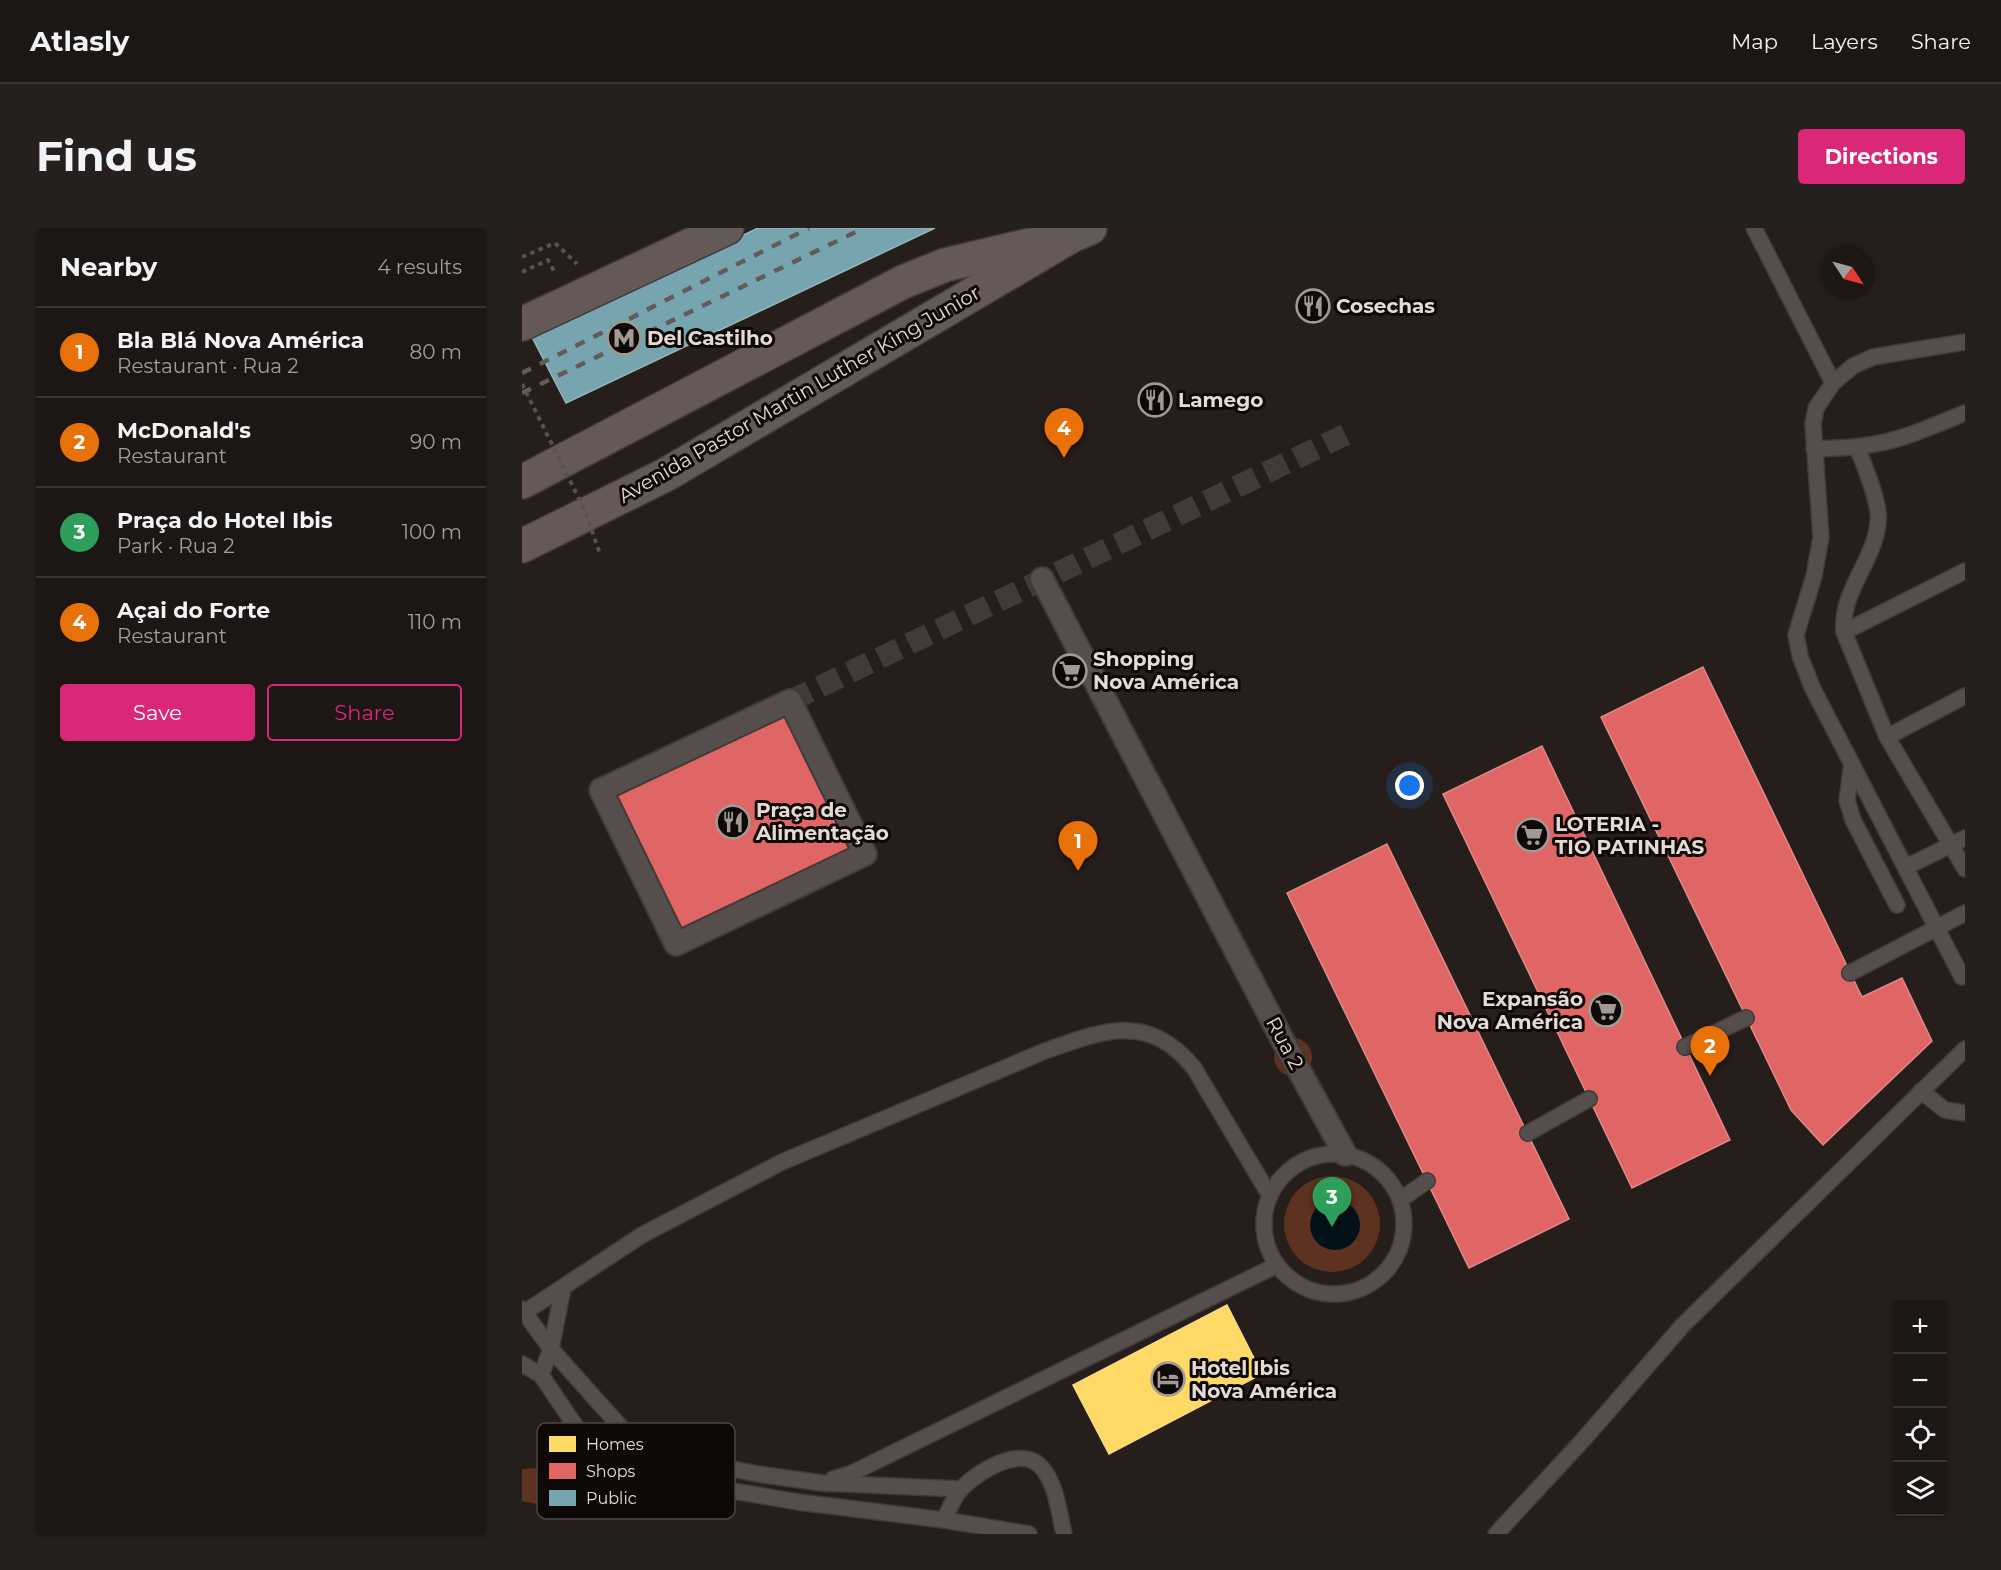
<!DOCTYPE html>
<html lang="en">
<head>
<meta charset="utf-8">
<style>
	:root { --surface:#1c1614; --page:#251f1d; --text:#f1f3f6; --muted:#a09fa0; --line:#3a3534; --accent:#db2777 }
	body { margin:0; font-family:Montserrat,sans-serif; background:var(--page); color:var(--text) }
	.controls { position:absolute; right:18px; bottom:18px; display:grid; overflow:hidden; border-radius:6px; box-shadow:0 2px 4px #0004 }
	.controls button { width:54px; height:54px; display:grid; place-items:center; padding:0; border:0; border-bottom:2px solid var(--line); background:var(--surface); color:var(--text); font:30px sans-serif }
	.compass { position:absolute; left:1299px; top:18px; width:54px; height:54px; border-radius:50%; background:var(--surface); box-shadow:0 2px 4px #0004; rotate:126deg }
	.you { position:absolute; left:888px; top:558px; width:21px; height:21px; margin:-15px; border:4px solid #fff; border-radius:50%; background:#1a73e8; box-shadow:0 0 0 9px #1a73e833 }
	.badge { display:grid; place-items:center; width:39px; height:39px; border-radius:50%; background:var(--accent); color:#fff; font-size:20px; font-weight:700 }
	.pin { position:absolute; translate:-50% -50px; filter:drop-shadow(0 2px 3px #0008) }
	.pin::after { content:''; position:absolute; top:32px; width:21px; height:18px; background:inherit; clip-path:polygon(0 0,100% 0,50% 100%) }
	.list { margin:0; padding:0; list-style:none }
	h2 { display:flex; justify-content:space-between; align-items:center; height:78px; margin:0; padding:0 24px; font-size:26px }
	h2 small { font-size:20px; font-weight:400; color:var(--muted) }
	.list li { display:grid; grid-template-columns:39px 1fr auto; gap:18px; align-items:center; box-sizing:border-box; height:90px; padding:0 24px; border-top:2px solid var(--line) }
	.list b { display:block; font-size:22px; white-space:nowrap }
	.list p { margin:0; font-size:20px; white-space:nowrap; color:var(--muted) }
	.list em { font-size:20px; font-style:normal; color:var(--muted) }
	.actions { display:flex; gap:12px; padding:18px 24px }
	.actions a { flex:1; padding:14px 0; border:2px solid var(--accent); border-radius:6px; text-align:center; font-size:21px; color:var(--accent) }
	.actions .main { background:var(--accent); color:#fff }
	.icon { flex:none; width:33px; height:33px; fill:none; stroke:currentColor; stroke-width:2; stroke-linecap:round; stroke-linejoin:round }
	.map { position:relative; flex:none; width:1443px; height:1306px; overflow:hidden; border-radius:6px }
	header { display:flex; align-items:center; gap:36px; box-sizing:border-box; height:84px; padding:0 30px; background:var(--surface); border-bottom:2px solid var(--line) }
	header strong { font-size:28px }
	nav { display:flex; gap:33px; margin-inline-start:auto; font-size:21px }
	.intro { display:flex; align-items:center; justify-content:space-between; box-sizing:border-box; height:144px; padding:0 36px }
	h1 { margin:0; font-size:42px }
	.button { padding:15px 27px; border-radius:6px; background:var(--accent); color:#fff; font-size:21px; font-weight:700 }
	main { display:flex; gap:36px; padding:0 36px }
	aside { flex:1; background:var(--surface); border-radius:6px; box-shadow:0 2px 4px #0004 }
	.map>svg:first-child { display:block }
	.green { fill:#5d3221 }
	.water { fill:#03111a }
	.homes { fill:#ffd966; stroke:#f7d988; stroke-width:1.5 }
	.shops { fill:#e06666; stroke:#e18988; stroke-width:1.5 }
	.public { fill:#76a5af; stroke:#97b5bb; stroke-width:1.5 }
	.lines { fill:none; stroke-linecap:round; stroke-linejoin:round }
	.pedestrian-tunnel { stroke:#423a36; stroke-width:22; stroke-dasharray:22 11; stroke-linecap:butt }
	.service-casing { stroke:#413a38; stroke-width:18 }
	.pedestrian-casing { stroke:#413a38; stroke-width:26 }
	.primary-casing { stroke:#413a38; stroke-width:36 }
	.path { stroke:#575250; stroke-width:4; stroke-dasharray:4.5 4.5; stroke-linecap:butt }
	.service { stroke:#554e4c; stroke-width:15 }
	.pedestrian { stroke:#554e4c; stroke-width:22 }
	.primary { stroke:#645956; stroke-width:33 }
	.rail { stroke:#625b59; stroke-width:4.5; stroke-dasharray:10 10; stroke-linecap:butt }
	.path-bridge { stroke:#575250; stroke-width:4; stroke-dasharray:4.5 4.5; stroke-linecap:butt }
	.labels { text-anchor:middle; dominant-baseline:central; stroke-width:6; stroke-linejoin:round; paint-order:stroke }
	.poi-label { font-size:20px; font-weight:bold; fill:#e4dad6; stroke:#0e0806; text-anchor:start }
	.street-label { font-size:20px; fill:#e4dad6; stroke:#0e0806 }
	.key { fill:#0e0806; stroke:#4e4744; stroke-width:1.5 }
	.key-label { font-size:16px; fill:#e4dad6 }
</style>
</head>
<body>
<header>
<strong>Atlasly</strong>
<nav><a>Map</a><a>Layers</a><a>Share</a></nav>
</header>
<div class="intro"><h1>Find us</h1><a class="button">Directions</a></div>
<main>
<aside>
<h2>Nearby<small>4 results</small></h2>
<ul class="list">
<li><span class="badge" style="background:#e8710a">1</span><div><b>Bla Blá Nova América</b><p>Restaurant · Rua 2</p></div><em>80 m</em></li>
<li><span class="badge" style="background:#e8710a">2</span><div><b>McDonald's</b><p>Restaurant</p></div><em>90 m</em></li>
<li><span class="badge" style="background:#2e9e5b">3</span><div><b>Praça do Hotel Ibis</b><p>Park · Rua 2</p></div><em>100 m</em></li>
<li><span class="badge" style="background:#e8710a">4</span><div><b>Açai do Forte</b><p>Restaurant</p></div><em>110 m</em></li>
</ul>
<div class="actions"><a class="main">Save</a><a>Share</a></div>
</aside>
<div class="map">
<svg width="1443" height="1306" viewBox="0 0 1443 1306">
	<rect width="100%" height="100%" fill="#261e1a"/>
	<!-- green -->
	<g class="green">
		<circle cx="771" cy="829" r="19"/>
		<circle cx="810" cy="996" r="48"/>
		<polygon points="16,1240 34,1250 43,1258 69,1270 69,1276 61,1282 33,1280 0,1273 0,1241"/>
	</g>
	<!-- water -->
	<circle class="water" cx="813" cy="997" r="25"/>
	<!-- homes -->
	<polygon class="homes" points="705,1077 740,1146 587,1226 551,1157"/>
	<!-- shops -->
	<g class="shops">
		<polygon points="1181,439 1340,769 1380,750 1410,813 1301,917 1269,882 1079,489"/>
		<polygon points="268,473 343,626 154,716 79,562"/>
		<polygon points="1020,518 1208,912 1110,960 921,566"/>
		<polygon points="865,616 1047,991 947,1040 765,665"/>
	</g>
	<!-- public -->
	<polygon class="public" points="236,0 413,0 44,175 10,109"/>
	<g class="lines">
		<!-- pedestrian-tunnel -->
		<polyline class="pedestrian-tunnel" points="268,473 829,204"/>
		<defs>
			<g id="service">
				<polyline points="1232,0 1311,155"/>
				<polyline points="1443,114 1351,129 1331,138 1311,155 1294,180 1291,196 1299,309 1292,348 1274,407 1278,428 1290,459 1440,749 1443,748"/>
				<path d="M1335,219C1342,237 1359,276 1356,295C1352,334 1318,364 1322,404L1365,509L1443,641"/>
				<path d="M1292,221C1314,220 1336,220 1358,215C1388,209 1415,196 1443,185"/>
				<polyline points="1322,404 1443,343"/>
				<polyline points="1365,509 1443,468"/>
				<polyline points="1330,536 1325,572 1331,592 1375,677"/>
				<polyline points="1384,639 1443,610"/>
				<polyline points="1328,745 1443,685"/>
				<polyline points="1163,819 1224,790"/>
				<polyline points="1399,863 1423,882 1443,885"/>
				<polyline points="1006,905 1067,871"/>
				<circle cx="812" cy="996" r="70"/>
				<polyline points="878,972 905,953"/>
				<polyline points="0,1081 29,1121 112,1214 128,1223 160,1231 236,1246 300,1255 439,1261"/>
				<path d="M0,1086L120,1007L260,934L523,823C582,802 627,784 672,840L748,968"/>
				<polyline points="0,1136 19,1147 69,1221 89,1235 117,1247 276,1274 422,1292 507,1306"/>
				<polyline points="19,1147 29,1121 41,1060"/>
				<polyline points="311,1251 328,1246 755,1037"/>
				<path d="M422,1292C427,1282 432,1268 440,1260C456,1243 502,1215 521,1241C535,1259 537,1285 542,1306"/>
				<polyline points="974,1306 1061,1212 1161,1097 1443,821"/>
			</g>
			<g id="pedestrian">
				<polyline points="520,351 761,813 823,926"/>
				<polygon points="268,473 343,626 154,716 79,562"/>
			</g>
			<g id="primary">
				<polyline points="0,96 205,0"/>
				<polyline points="0,254 381,54 423,37 525,13"/>
				<polyline points="0,318 145,246 551,7 568,0"/>
			</g>
		</defs>
		<!-- service casing -->
		<use href="#service" class="service-casing"/>
		<!-- pedestrian casing -->
		<use href="#pedestrian" class="pedestrian-casing"/>
		<!-- primary casing -->
		<use href="#primary" class="primary-casing"/>
		<!-- path -->
		<g class="path">
			<polyline points="0,29 33,15 55,36"/>
			<polyline points="0,44 26,32 33,45"/>
		</g>
		<!-- service -->
		<use href="#service" class="service"/>
		<!-- pedestrian -->
		<use href="#pedestrian" class="pedestrian"/>
		<!-- primary -->
		<use href="#primary" class="primary"/>
		<!-- rail -->
		<g class="rail">
			<polyline points="0,145 287,0"/>
			<polyline points="0,165 342,0"/>
		</g>
		<!-- path-bridge -->
		<polyline class="path-bridge" points="0,156 64,285 78,326"/>
	</g>
	<!-- icons -->
	<defs>
		<symbol id="restaurant-ring" viewBox="-11 -11 22 22"><circle r="9.5" fill="#0e0806" stroke="#a29894" stroke-width="1.5"/><path d="M-5-6h1v4h1v-4h1v4h1v-4h1v5L-1.5 .5V6h-2V.5L-5-1ZM5-6V6H3V1.5H1.5Q1.5-4 5-6Z" fill="#a29894"/></symbol>
		<symbol id="metro-ring" viewBox="-11 -11 22 22"><circle r="9.5" fill="#0e0806" stroke="#a29894" stroke-width="1.5"/><path d="M-5.5 5V-5H-3L0 0L3-5H5.5V5H3V-.5L0 4L-3-.5V5Z" fill="#a29894"/></symbol>
		<symbol id="supermarket-ring" viewBox="-11 -11 22 22"><circle r="9.5" fill="#0e0806" stroke="#a29894" stroke-width="1.5"/><path d="M-6-5.5h2.5l.6 2H6L4.5 2H-2.5L-4.4-4H-6ZM-1.5 3.2a1.3 1.3 0 1 0 .1 0ZM3 3.2a1.3 1.3 0 1 0 .1 0Z" fill="#a29894"/></symbol>
		<symbol id="hotel-ring" viewBox="-11 -11 22 22"><circle r="9.5" fill="#0e0806" stroke="#a29894" stroke-width="1.5"/><path d="M-6-4.5h1.5V1H6V5H4.5V3h-9V5H-6ZM-4 0a1.8 1.8 0 1 1 3.6 0ZM.5 0V-2.5h3Q6-2.5 6 0Z" fill="#a29894"/></symbol>
	</defs>
	<g fill-rule="evenodd">
		<use href="#restaurant-ring" x="772" y="59" width="38" height="38"/>
		<use href="#metro-ring" x="83" y="91" width="38" height="38"/>
		<use href="#restaurant-ring" x="614" y="153" width="38" height="38"/>
		<use href="#supermarket-ring" x="529" y="424" width="38" height="38"/>
		<use href="#restaurant-ring" x="192" y="575" width="38" height="38"/>
		<use href="#supermarket-ring" x="991" y="588" width="38" height="38"/>
		<use href="#supermarket-ring" x="1065" y="763" width="38" height="38"/>
		<use href="#hotel-ring" x="627" y="1132" width="38" height="38"/>
	</g>
	<g class="labels">
		<!-- poi labels -->
		<g class="poi-label">
			<text x="814" y="78">Cosechas</text>
			<text x="125" y="110">Del Castilho</text>
			<text x="656" y="172">Lamego</text>
			<text x="571" y="431">Shopping<tspan x="571" dy="23">Nova América</tspan></text>
			<text x="234" y="582">Praça de<tspan x="234" dy="23">Alimentação</tspan></text>
			<text x="1033" y="596">LOTERIA -<tspan x="1033" dy="23">TIO PATINHAS</tspan></text>
			<text x="1061" y="771" text-anchor="end">Expansão<tspan x="1061" dy="23">Nova América</tspan></text>
			<text x="669" y="1140">Hotel Ibis<tspan x="669" dy="23">Nova América</tspan></text>
		</g>
		<!-- street labels -->
		<g class="street-label">
			<text transform="translate(277 166) rotate(-30)">Avenida Pastor Martin Luther King Junior</text>
			<text transform="translate(763 815) rotate(62)">Rua 2</text>
		</g>
	</g>
	<!-- legend -->
	<rect x="15" y="1195" width="198" height="96" rx="9" class="key"/>
	<rect x="27" y="1208" width="27" height="16" fill="#ffd966"/>
	<rect x="27" y="1235" width="27" height="16" fill="#e06666"/>
	<rect x="27" y="1262" width="27" height="16" fill="#76a5af"/>
	<g class="key-label">
		<text x="64" y="1222">Homes</text>
		<text x="64" y="1249">Shops</text>
		<text x="64" y="1276">Public</text>
	</g>
</svg>
<div class="controls">
<button>+</button>
<button>−</button>
<button><svg class="icon" aria-label="locate" viewBox="0 0 24 24"><circle cx="12" cy="12" r="6"/><path d="M12 2v4M12 18v4M2 12h4M18 12h4"/></svg></button>
<button><svg class="icon" aria-label="layers" viewBox="0 0 24 24"><path d="M12 4l9 5-9 5-9-5zM3 14l9 5 9-5"/></svg></button>
</div>
<svg class="compass" viewBox="-18 -18 36 36"><path d="M0-13l5 13h-10z" fill="#e53935"/><path d="M0 13l5-13h-10z" fill="#a09fa0"/></svg>
<div class="you"></div>
<div class="pin badge" style="left:556px;top:643px;background:#e8710a">1</div>
<div class="pin badge" style="left:1188px;top:848px;background:#e8710a">2</div>
<div class="pin badge" style="left:810px;top:999px;background:#2e9e5b">3</div>
<div class="pin badge" style="left:542px;top:230px;background:#e8710a">4</div>
</div>
</main>
</body>
</html>
